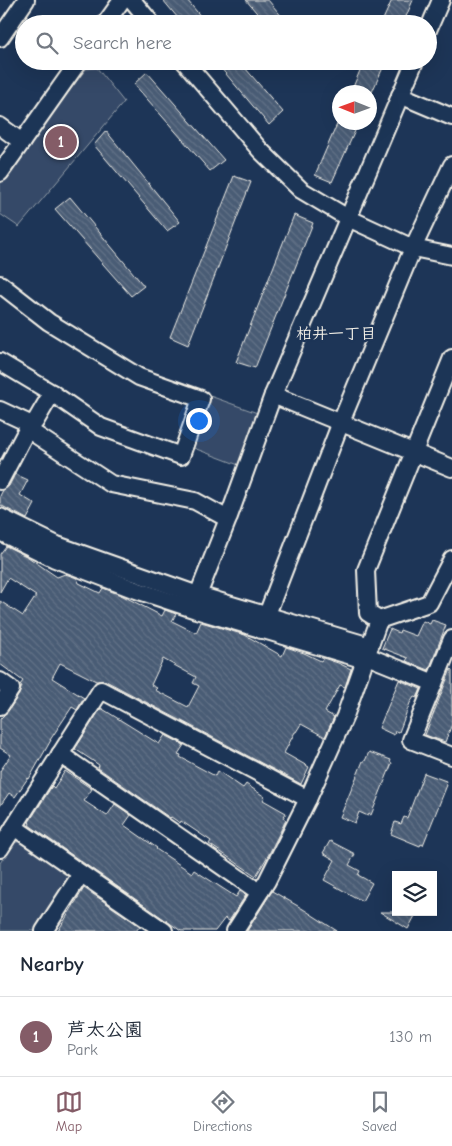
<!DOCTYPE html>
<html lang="en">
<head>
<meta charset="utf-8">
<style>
	:root { --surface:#fff; --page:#f2f2f3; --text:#1f2937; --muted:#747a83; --line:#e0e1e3; --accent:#845c67 }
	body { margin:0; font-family:"Comic Neue","Klee One",sans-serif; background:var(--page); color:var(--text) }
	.controls { position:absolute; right:15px; bottom:15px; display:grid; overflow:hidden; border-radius:0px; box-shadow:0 5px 20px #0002 }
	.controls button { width:45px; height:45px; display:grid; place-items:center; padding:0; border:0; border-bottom:1px solid var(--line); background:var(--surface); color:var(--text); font:25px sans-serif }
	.compass { position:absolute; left:332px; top:85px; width:45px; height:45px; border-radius:50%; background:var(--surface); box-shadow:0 5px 20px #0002; rotate:271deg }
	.you { position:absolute; left:198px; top:420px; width:18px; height:18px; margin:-12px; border:4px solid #fff; border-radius:50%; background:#1a73e8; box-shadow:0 0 0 8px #1a73e833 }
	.badge { display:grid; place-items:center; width:32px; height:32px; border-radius:50%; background:var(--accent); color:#fff; font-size:16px; font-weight:700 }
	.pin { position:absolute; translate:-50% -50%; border:2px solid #fff; box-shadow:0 1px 5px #0006 }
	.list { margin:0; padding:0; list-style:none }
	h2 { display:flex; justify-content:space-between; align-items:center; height:65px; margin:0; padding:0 20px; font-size:21px }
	h2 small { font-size:16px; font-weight:400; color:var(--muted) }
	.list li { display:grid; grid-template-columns:32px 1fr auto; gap:15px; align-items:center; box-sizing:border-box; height:80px; padding:0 20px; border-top:1px solid var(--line) }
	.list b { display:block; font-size:19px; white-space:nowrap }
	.list p { margin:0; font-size:16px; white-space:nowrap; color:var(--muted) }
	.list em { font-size:16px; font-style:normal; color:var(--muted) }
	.icon { flex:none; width:28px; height:28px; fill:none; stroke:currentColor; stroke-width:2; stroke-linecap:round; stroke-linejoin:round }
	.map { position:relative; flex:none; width:452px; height:931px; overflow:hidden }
	.search { position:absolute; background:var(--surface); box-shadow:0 5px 20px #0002; left:15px; right:15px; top:15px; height:55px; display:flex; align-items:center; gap:12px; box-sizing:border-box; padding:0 18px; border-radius:28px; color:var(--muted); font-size:19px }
	.sheet { height:145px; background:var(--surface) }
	nav { display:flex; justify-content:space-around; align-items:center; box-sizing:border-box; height:70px; border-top:1px solid var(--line); background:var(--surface); font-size:14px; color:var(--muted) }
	nav a { display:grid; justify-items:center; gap:2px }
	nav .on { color:var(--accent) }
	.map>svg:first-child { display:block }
	.park { fill:#354a67; stroke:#949ea8 }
	.building { fill:url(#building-back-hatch); stroke:#f4f1e8; fill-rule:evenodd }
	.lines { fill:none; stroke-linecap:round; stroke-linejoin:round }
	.minor-casing { stroke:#f4f1e8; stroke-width:20 }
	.minor { stroke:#1d3557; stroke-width:16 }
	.labels { text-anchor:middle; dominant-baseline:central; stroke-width:4.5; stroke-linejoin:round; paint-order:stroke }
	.neighbourhood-label { font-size:16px; font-weight:bold; fill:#f4f1e8; stroke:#1d3557 }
</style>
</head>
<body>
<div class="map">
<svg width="452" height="931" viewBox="0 0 452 931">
	<defs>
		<pattern id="building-back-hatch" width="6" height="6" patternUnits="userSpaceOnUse" patternTransform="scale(1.25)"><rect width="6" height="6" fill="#485b74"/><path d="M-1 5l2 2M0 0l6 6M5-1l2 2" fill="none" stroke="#637388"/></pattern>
	</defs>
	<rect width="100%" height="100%" fill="#1d3557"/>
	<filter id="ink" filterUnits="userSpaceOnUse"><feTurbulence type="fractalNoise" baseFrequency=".02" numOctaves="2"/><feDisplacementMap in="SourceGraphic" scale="10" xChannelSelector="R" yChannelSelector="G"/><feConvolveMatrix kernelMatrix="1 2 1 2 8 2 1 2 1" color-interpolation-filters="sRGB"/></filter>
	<g filter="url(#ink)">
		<!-- park -->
		<g class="park">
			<polygon points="97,68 124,102 19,227 0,214 0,182 86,69"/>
			<polygon points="210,396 263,415 244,467 191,447"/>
			<polygon points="21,841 67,873 70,880 37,931 0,931 0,863 13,843"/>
		</g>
		<!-- building -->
		<g class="building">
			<polygon points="163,0 187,0 207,24 183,24"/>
			<polygon points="246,0 268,0 288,24 266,24"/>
			<polygon points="392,0 413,0 403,24 381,24"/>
			<polygon points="215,61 239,61 283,112 269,125"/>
			<polygon points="364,61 386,61 372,92 351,92"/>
			<polygon points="147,72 224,160 210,171 134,84"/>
			<polygon points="338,122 359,122 332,182 315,175"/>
			<polygon points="106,131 180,222 167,231 94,145"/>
			<polygon points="234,176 251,182 188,345 170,337"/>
			<polygon points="70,197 144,286 131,296 55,209"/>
			<polygon points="294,215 313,223 255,368 236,362"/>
			<polygon points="15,474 28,480 20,495 35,504 27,519 0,505 0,496 3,490 9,486"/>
			<path d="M6,546L28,557L57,577L65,574L77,578L79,583L100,593L103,588L123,596L162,616L165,610L176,614L172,621L196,633L201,622L245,635L282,656L286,647L304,653L321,661L323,658L338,663L351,669L345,687L340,685L325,712L334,717L325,737L301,724L296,732H295L284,753L309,767L301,784L106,681H96L60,663L52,678L84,698L77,710L72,707L50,740H51L29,779L28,778L15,797L9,793L0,806V771L11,755L0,748V719L8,711L19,694L22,686L20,685L23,681L0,664V601L23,616L36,596L8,578L0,592V554ZM163,659L196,677L193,683L199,686L188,707L155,690L157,688L151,685Z"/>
			<polygon points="432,620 446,625 429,670 406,661 408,658 382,648 390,629 399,633 400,630 416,636 423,621 430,624"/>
			<polygon points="451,669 452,670 452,724 445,742 425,735"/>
			<polygon points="399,680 421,689 417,698 414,697 410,703 399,732 395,731 394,735 379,728"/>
			<polygon points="101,708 159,744 165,735 184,745 178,754 181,755 180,757 215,776 218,771 243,788 246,784 265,797 263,800 286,813 283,818 286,820 269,854 256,876 209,844 211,841 181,821 180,823 171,817 170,818 98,768 99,765 75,749"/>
			<polygon points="369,752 391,760 390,762 392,763 371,815 369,814 368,816 359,812 355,823 340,817 363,761 365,761"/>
			<polygon points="65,771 92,789 84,801 107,816 115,804 131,815 124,825 157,848 156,849 192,873 194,870 236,897 240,891 246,895 229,921 225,918 215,931 181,931 29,825 30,823 29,822 52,786 54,788"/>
			<polygon points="424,773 446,781 445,784 447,785 423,845 421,844 420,846 391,834 395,822 401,824 404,817 407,818"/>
			<polygon points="330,841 355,854 349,865 360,871 358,875 372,883 362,901 324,880 335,860 323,853"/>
			<polygon points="84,888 140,926 136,931 58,931"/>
			<polygon points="272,891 303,909 337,931 247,931"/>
			<polygon points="380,912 417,912 408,929"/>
		</g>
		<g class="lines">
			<defs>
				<g id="minor">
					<polyline points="132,0 152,24"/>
					<polyline points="105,24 122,0"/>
					<polyline points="428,30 441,0"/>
					<polyline points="0,38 26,0"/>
					<polyline points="184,61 260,150 301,190 348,218 413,248 452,256"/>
					<polyline points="400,95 452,117"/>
					<polyline points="0,126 22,142"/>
					<polyline points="0,173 79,61"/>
					<polyline points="0,284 49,322 139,377 201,399 181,456 101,427 52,393 0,362"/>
					<polyline points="273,395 452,468"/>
					<polyline points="0,410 30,424"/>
					<polyline points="27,429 111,484 195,501 228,519"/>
					<polyline points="0,481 30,424 35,422 52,393"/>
					<polyline points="0,517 57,545 198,595 370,646"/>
					<polyline points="0,532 55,559 133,589 196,610 365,660"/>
					<polyline points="198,595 228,519 273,395 415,61"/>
					<polyline points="379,620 429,603 452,559"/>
					<polyline points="261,630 341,422 413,248 452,165"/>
					<polyline points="452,639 411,740 452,756"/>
					<polyline points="367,656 434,683"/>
					<polyline points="0,681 11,689 0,706"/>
					<polyline points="60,754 259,892"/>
					<polyline points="14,827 164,931"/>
					<polyline points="0,849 101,690 308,799"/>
					<polyline points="44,931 81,874"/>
					<polyline points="235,931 267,881 308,799 345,716 379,620 368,613 366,570 452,358"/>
				</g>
			</defs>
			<!-- minor casing -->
			<use href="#minor" class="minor-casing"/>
			<!-- minor -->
			<use href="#minor" class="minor"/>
		</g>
	</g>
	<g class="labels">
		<!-- neighbourhood labels -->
		<g class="neighbourhood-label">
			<text x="336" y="334">柏井一丁目</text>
		</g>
	</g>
</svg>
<div class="controls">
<button><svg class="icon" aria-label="layers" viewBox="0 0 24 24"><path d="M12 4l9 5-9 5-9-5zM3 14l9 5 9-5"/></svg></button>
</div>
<svg class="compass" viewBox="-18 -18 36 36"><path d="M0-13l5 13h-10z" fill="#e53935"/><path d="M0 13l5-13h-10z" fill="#747a83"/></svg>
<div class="you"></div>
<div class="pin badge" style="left:61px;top:142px">1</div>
<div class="search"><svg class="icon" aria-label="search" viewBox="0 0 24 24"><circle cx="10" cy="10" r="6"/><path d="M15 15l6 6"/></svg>Search here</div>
</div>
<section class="sheet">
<h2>Nearby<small></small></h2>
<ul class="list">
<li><span class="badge">1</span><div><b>芦太公園</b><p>Park</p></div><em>130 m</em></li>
</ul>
</section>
<nav>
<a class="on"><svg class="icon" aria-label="map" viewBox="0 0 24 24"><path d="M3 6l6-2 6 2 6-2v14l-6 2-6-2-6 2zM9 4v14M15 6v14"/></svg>Map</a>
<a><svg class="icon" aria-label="directions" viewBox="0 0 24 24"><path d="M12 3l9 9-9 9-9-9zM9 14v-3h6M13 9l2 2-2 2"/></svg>Directions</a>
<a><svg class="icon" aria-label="saved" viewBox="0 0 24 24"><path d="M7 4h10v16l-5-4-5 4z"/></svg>Saved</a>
</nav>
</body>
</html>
